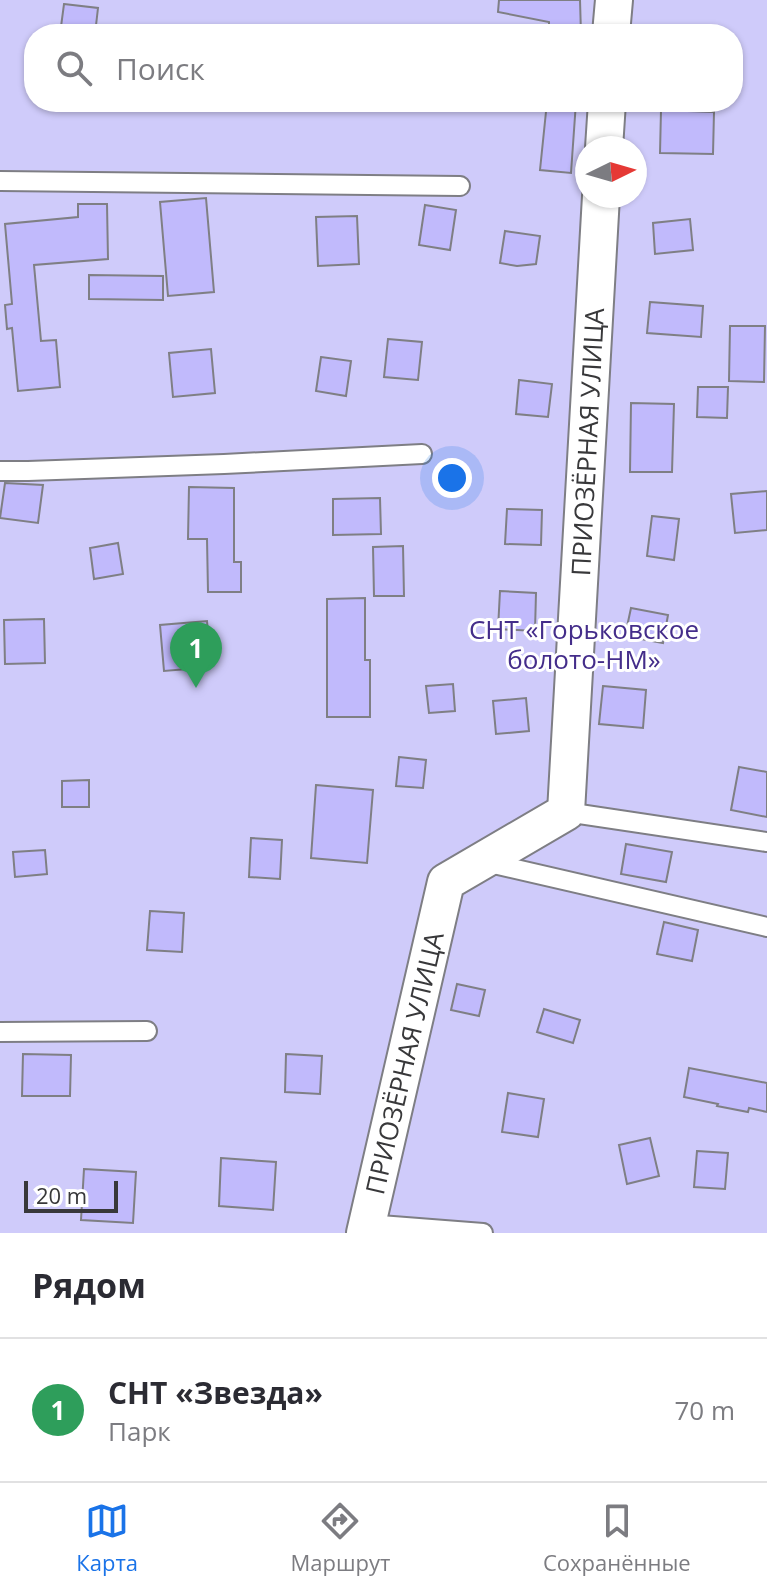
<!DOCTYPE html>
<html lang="ru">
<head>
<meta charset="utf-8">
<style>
	:root { --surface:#fff; --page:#f7f7f7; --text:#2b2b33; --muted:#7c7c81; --line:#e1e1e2; --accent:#1a73e8 }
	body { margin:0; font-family:"Open Sans",sans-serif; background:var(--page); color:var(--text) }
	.compass { position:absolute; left:575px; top:136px; width:72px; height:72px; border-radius:50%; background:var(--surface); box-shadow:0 2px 6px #0004; rotate:85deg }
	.scale { position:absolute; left:24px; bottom:20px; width:94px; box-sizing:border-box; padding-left:8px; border:4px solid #38383a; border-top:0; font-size:22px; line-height:28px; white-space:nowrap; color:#38383a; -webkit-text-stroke:6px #fff; paint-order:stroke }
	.you { position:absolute; left:452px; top:478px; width:28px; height:28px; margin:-20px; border:6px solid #fff; border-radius:50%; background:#1a73e8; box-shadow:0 0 0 12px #1a73e833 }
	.badge { display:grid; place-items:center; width:52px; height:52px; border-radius:50%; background:var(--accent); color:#fff; font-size:26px; font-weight:700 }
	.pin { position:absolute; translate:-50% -66px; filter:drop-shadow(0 2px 4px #0008) }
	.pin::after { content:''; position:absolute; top:42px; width:28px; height:24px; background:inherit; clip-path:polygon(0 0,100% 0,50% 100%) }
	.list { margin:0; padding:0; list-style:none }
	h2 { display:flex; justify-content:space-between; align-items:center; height:104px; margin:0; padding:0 32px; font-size:34px }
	h2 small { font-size:26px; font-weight:400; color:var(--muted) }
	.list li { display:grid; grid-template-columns:52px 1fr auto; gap:24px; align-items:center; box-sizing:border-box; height:144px; padding:0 32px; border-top:2px solid var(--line) }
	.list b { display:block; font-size:30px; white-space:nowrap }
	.list p { margin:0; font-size:26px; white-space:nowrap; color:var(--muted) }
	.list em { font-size:26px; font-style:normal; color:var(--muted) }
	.icon { flex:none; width:44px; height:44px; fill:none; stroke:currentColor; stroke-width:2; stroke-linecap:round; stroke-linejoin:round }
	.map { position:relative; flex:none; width:767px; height:1233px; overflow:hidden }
	.search { position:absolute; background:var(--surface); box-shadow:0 2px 6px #0004; left:24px; right:24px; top:24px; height:88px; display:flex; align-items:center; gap:20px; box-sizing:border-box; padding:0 28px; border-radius:32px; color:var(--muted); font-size:30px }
	.sheet { height:248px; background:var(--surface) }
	nav { display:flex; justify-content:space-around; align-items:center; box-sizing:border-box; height:112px; border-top:2px solid var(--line); background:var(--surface); font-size:22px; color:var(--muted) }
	nav a { display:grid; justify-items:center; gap:4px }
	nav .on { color:var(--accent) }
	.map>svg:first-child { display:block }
	.green { fill:#cfcbfa; fill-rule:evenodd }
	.building { fill:#c1bafc; stroke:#7f7f84; stroke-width:2 }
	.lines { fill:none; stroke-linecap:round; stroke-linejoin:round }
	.lane-casing { stroke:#7e7e84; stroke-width:22 }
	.street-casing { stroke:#7e7e84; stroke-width:40 }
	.lane { stroke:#fff; stroke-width:18 }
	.street { stroke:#fff; stroke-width:36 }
	.labels { text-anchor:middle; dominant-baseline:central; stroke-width:6; stroke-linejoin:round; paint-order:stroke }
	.street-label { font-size:26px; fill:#38383a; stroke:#fff }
	.park-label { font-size:26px; fill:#442d8a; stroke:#fff }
</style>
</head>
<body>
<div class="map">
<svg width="767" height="1233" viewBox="0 0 767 1233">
	<rect width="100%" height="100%" fill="#f5f5fc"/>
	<!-- green -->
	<path class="green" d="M0,0H767V1233H0ZM34,34H733V102H34ZM587,148H635V196H587Z"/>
	<!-- building -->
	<g class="building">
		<polygon points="499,0 580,0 581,34 549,34 549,22 498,12"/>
		<polygon points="64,4 98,8 95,34 60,34"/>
		<polygon points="547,102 576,102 571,173 540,170"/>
		<polygon points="661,110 714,112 713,154 660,153"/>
		<polygon points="206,198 214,292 168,296 160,202"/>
		<polygon points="78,204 107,204 108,259 34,265 41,341 56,340 60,387 18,391 12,328 7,329 5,305 12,304 5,224 78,217"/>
		<polygon points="425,205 456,210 450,250 419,245"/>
		<polygon points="357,216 359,264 318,266 316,217"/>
		<polygon points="690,219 693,250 655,254 653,223"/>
		<polygon points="505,231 540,236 536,264 517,266 500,263"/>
		<polygon points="89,275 163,276 163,300 89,299"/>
		<polygon points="650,302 703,306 701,337 647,333"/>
		<polygon points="730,326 765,326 764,382 729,381"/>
		<polygon points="388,339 422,342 418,380 384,377"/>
		<polygon points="211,349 215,393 173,397 169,353"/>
		<polygon points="321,357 351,361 346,396 316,391"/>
		<polygon points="519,380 552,384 548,417 516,414"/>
		<polygon points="698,387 728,387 727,418 697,417"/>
		<polygon points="631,403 674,404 672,472 630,472"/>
		<polygon points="5,483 43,485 38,523 0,518"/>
		<polygon points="189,487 234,488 234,562 241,562 241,592 208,592 207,539 188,539"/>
		<polygon points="767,491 767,530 735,533 731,494"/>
		<polygon points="380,498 381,534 333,535 333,499"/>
		<polygon points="507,509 542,510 541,545 505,544"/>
		<polygon points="652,516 679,519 674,560 647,556"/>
		<polygon points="118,543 123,574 94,579 90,548"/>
		<polygon points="403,546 404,596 374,596 373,547"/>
		<polygon points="500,591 536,593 535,631 498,629"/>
		<polygon points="365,598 365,660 370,660 370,717 327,717 327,599"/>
		<polygon points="631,608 668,615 663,643 625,636"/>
		<polygon points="44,619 45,663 5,664 4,620"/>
		<polygon points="207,621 211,667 164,671 160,625"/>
		<polygon points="453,684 455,711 429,713 426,686"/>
		<polygon points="603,686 646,690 643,728 599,724"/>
		<polygon points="526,698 529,731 496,734 493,701"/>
		<polygon points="399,757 426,760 423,788 396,786"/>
		<polygon points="739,767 767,772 767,817 731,810"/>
		<polygon points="89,780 89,807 62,807 62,781"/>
		<polygon points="316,785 373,790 367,863 311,858"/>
		<polygon points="251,838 282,840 280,879 249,877"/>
		<polygon points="626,844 672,852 666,882 621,874"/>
		<polygon points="45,850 47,874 15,877 13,852"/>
		<polygon points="150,911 184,913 182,952 147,950"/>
		<polygon points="664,922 698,930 692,961 657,954"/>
		<polygon points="457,984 485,990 479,1016 451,1010"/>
		<polygon points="544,1009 580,1020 573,1043 537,1032"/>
		<polygon points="23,1054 71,1055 70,1096 22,1096"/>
		<polygon points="286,1054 322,1056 320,1094 285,1092"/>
		<polygon points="689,1068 767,1083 767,1112 749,1108 748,1112 717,1106 718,1104 684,1097"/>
		<polygon points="508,1093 544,1099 538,1137 502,1132"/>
		<polygon points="650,1138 659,1176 627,1184 619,1145"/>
		<polygon points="697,1151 728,1153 725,1189 694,1187"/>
		<polygon points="221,1158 276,1162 273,1210 219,1206"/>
		<polygon points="84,1169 136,1172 133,1223 81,1220"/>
	</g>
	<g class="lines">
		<defs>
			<g id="lane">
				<polyline points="0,181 460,186"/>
				<polyline points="0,471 28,471 224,464 422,454"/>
				<polyline points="566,812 767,842"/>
				<polyline points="485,862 767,927"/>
				<polyline points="0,1032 147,1031"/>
				<polyline points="367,1224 483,1233"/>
			</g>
			<g id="street">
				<polyline points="611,34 614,0"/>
				<polyline points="604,148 607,102"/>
				<polyline points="365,1233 446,882 566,812 601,196"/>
			</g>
		</defs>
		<!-- lane casing -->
		<use href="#lane" class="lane-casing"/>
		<!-- street casing -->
		<use href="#street" class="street-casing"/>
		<!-- lane -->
		<use href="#lane" class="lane"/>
		<!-- street -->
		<use href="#street" class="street"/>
	</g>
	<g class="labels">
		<!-- street labels -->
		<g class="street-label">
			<text transform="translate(587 442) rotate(-87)">ПРИОЗЁРНАЯ УЛИЦА</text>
			<text transform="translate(404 1063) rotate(-77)">ПРИОЗЁРНАЯ УЛИЦА</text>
		</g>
		<!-- park labels -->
		<g class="park-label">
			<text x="584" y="629">СНТ «Горьковское<tspan x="584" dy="30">болото-НМ»</tspan></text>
		</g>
	</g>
</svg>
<svg class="compass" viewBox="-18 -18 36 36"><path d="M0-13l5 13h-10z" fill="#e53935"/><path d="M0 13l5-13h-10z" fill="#7c7c81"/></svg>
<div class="scale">20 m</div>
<div class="you"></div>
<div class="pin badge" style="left:196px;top:688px;background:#2e9e5b">1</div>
<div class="search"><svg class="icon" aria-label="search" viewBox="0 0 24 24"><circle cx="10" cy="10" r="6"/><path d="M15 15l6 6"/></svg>Поиск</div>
</div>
<section class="sheet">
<h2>Рядом<small></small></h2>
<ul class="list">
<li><span class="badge" style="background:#2e9e5b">1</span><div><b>СНТ «Звезда»</b><p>Парк</p></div><em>70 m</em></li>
</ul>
</section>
<nav>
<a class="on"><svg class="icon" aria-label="map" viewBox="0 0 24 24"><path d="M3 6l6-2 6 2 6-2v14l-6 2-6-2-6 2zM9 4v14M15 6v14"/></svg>Карта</a>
<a><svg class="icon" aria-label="directions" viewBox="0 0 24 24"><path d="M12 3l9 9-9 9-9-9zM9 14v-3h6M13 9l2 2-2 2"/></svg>Маршрут</a>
<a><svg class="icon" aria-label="saved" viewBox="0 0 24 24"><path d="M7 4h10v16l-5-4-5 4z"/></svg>Сохранённые</a>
</nav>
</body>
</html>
